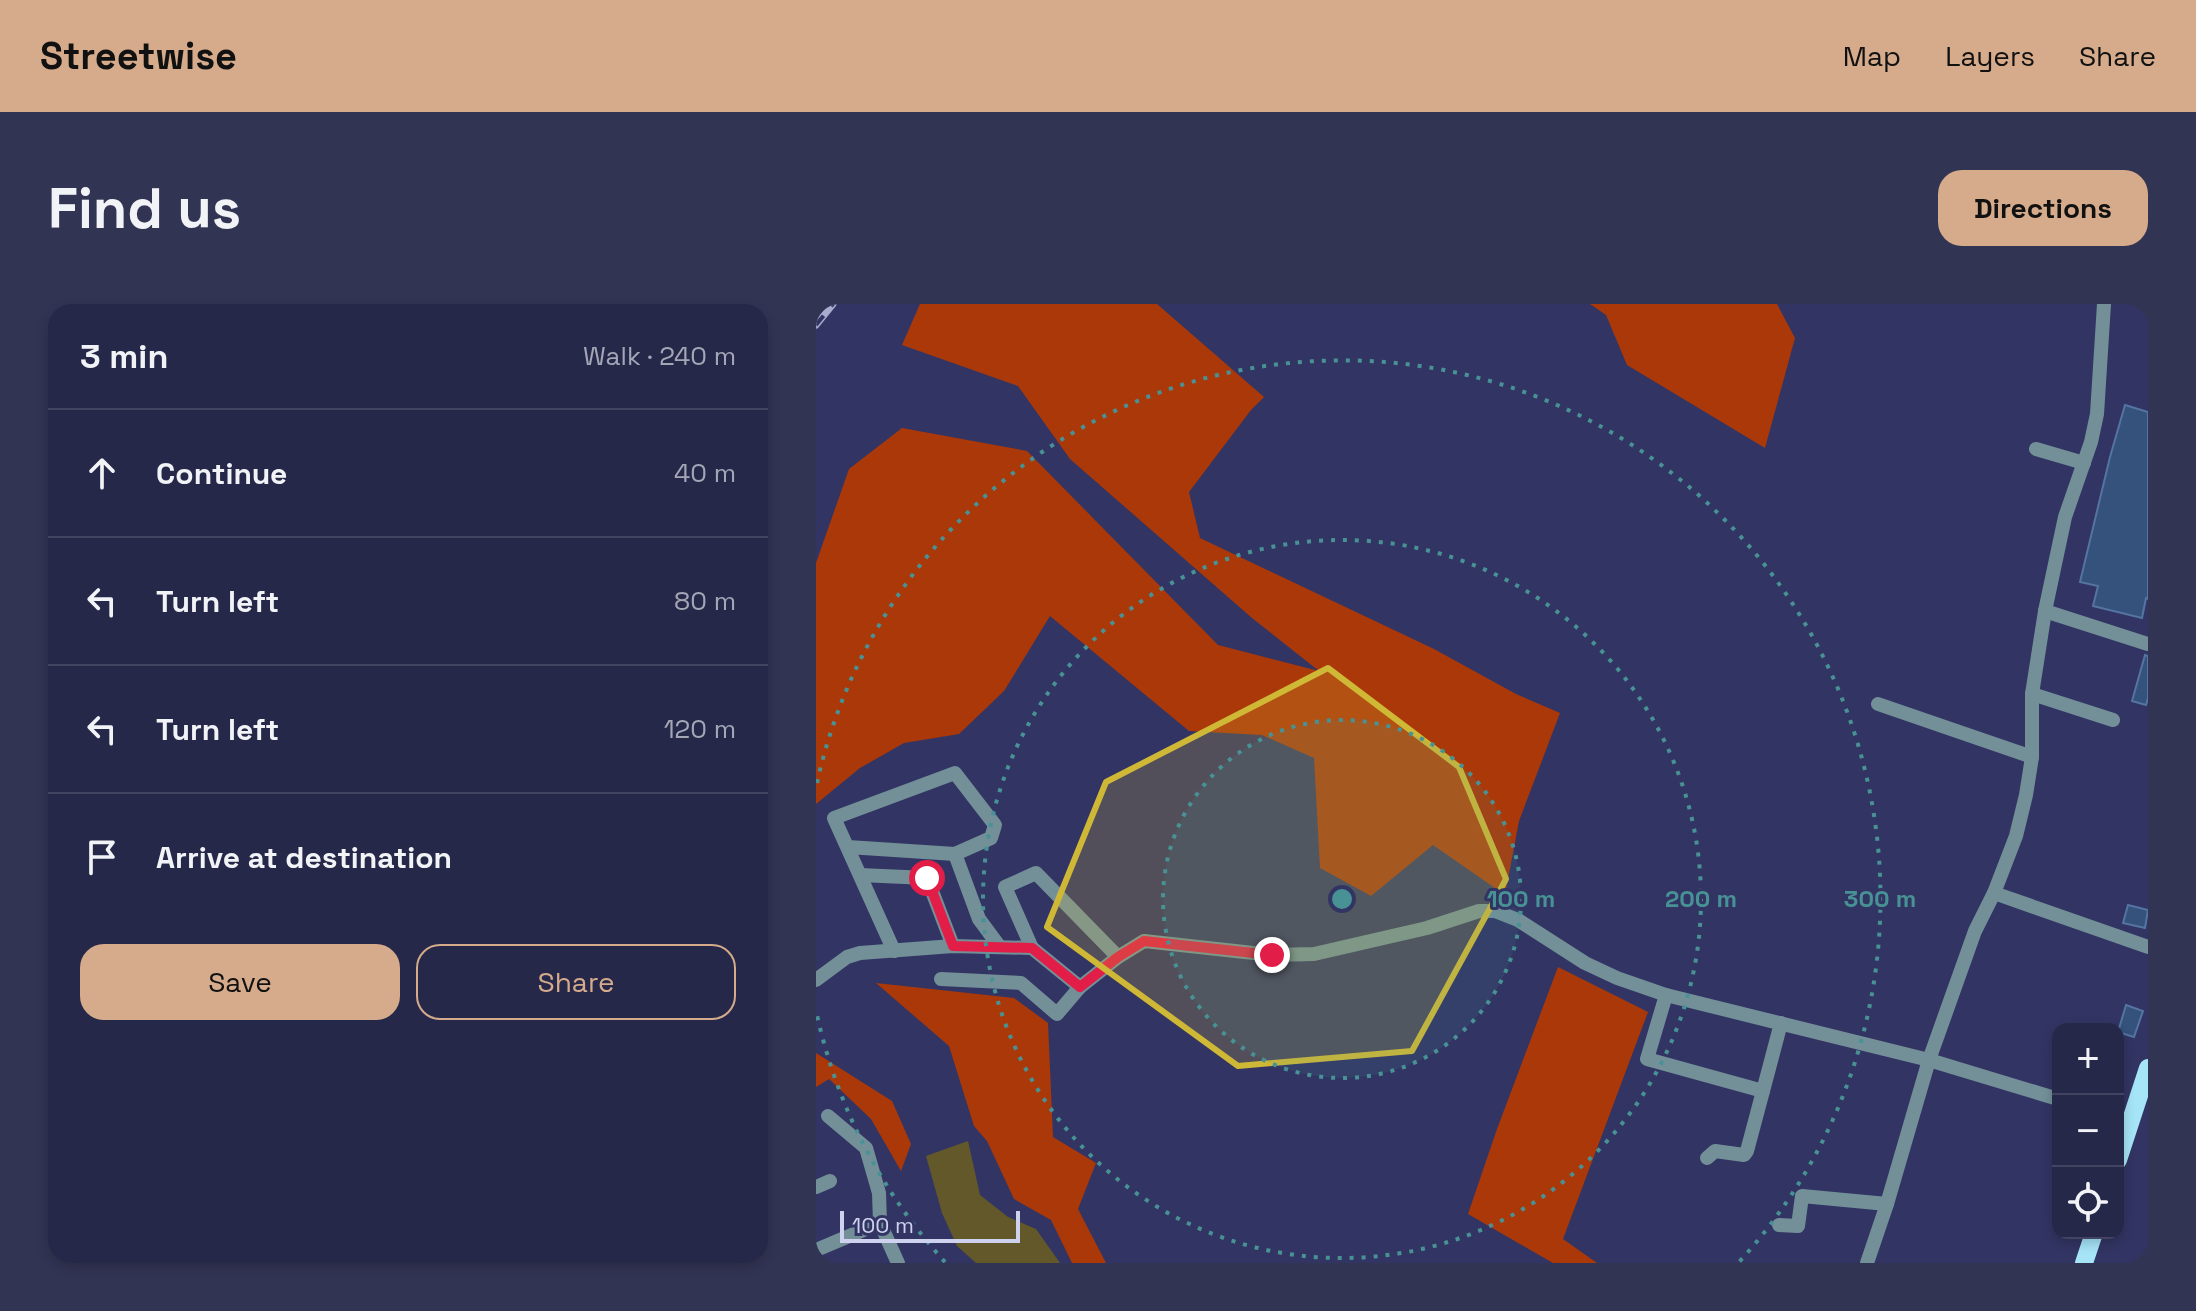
<!DOCTYPE html>
<html lang="en">
<head>
<meta charset="utf-8">
<style>
	:root { --surface:#26284a; --page:#323454; --text:#f1f3f6; --muted:#a4a6b5; --line:#424462; --accent:#d6ab8b }
	body { margin:0; font-family:"Space Grotesk",sans-serif; background:var(--page); color:var(--text) }
	.controls { position:absolute; right:24px; bottom:24px; display:grid; overflow:hidden; border-radius:16px; box-shadow:0 4px 12px #0003 }
	.controls button { width:72px; height:72px; display:grid; place-items:center; padding:0; border:0; border-bottom:2px solid var(--line); background:var(--surface); color:var(--text); font:40px sans-serif }
	.scale { position:absolute; left:24px; bottom:20px; width:180px; box-sizing:border-box; padding-left:8px; border:4px solid #ced2ef; border-top:0; font-size:22px; line-height:28px; white-space:nowrap; color:#ced2ef; -webkit-text-stroke:6px #323563; paint-order:stroke }
	.stop { position:absolute; width:24px; height:24px; margin:-18px; border:6px solid #e11d48; border-radius:50%; background:#fff }
	.stop.end { background:#e11d48; border-color:#fff; box-shadow:0 2px 8px #0008 }
	.list { margin:0; padding:0; list-style:none }
	h2 { display:flex; justify-content:space-between; align-items:center; height:104px; margin:0; padding:0 32px; font-size:34px }
	h2 small { font-size:26px; font-weight:400; color:var(--muted) }
	.list li { display:grid; grid-template-columns:52px 1fr auto; gap:24px; align-items:center; box-sizing:border-box; height:128px; padding:0 32px; border-top:2px solid var(--line) }
	.list b { display:block; font-size:30px; white-space:nowrap }
	.list em { font-size:26px; font-style:normal; color:var(--muted) }
	.actions { display:flex; gap:16px; padding:24px 32px }
	.actions a { flex:1; padding:18px 0; border:2px solid var(--accent); border-radius:24px; text-align:center; font-size:28px; color:var(--accent) }
	.actions .main { background:var(--accent); color:#111 }
	.icon { flex:none; width:44px; height:44px; fill:none; stroke:currentColor; stroke-width:2; stroke-linecap:round; stroke-linejoin:round }
	.map { position:relative; flex:none; width:1332px; height:959px; overflow:hidden; border-radius:24px }
	header { display:flex; align-items:center; gap:48px; box-sizing:border-box; height:112px; padding:0 40px; background:var(--accent); color:#111 }
	header strong { font-size:38px }
	nav { display:flex; gap:44px; margin-inline-start:auto; font-size:28px }
	.intro { display:flex; align-items:center; justify-content:space-between; box-sizing:border-box; height:192px; padding:0 48px }
	h1 { margin:0; font-size:56px }
	.button { padding:20px 36px; border-radius:24px; background:var(--accent); color:#111; font-size:28px; font-weight:700 }
	main { display:flex; gap:48px; padding:0 48px }
	aside { flex:1; background:var(--surface); border-radius:24px; box-shadow:0 4px 12px #0003 }
	.map>svg:first-child { display:block }
	.green { fill:#ab3809 }
	.water { fill:#625829 }
	.building { fill:#35527c; stroke:#5574a1; stroke-width:2 }
	.lines { fill:none; stroke-linecap:round; stroke-linejoin:round }
	.minor { stroke:#739099; stroke-width:14 }
	.major { stroke:#a6e4f7; stroke-width:18 }
	.rail-casing { stroke:#a7abcc; stroke-width:7 }
	.rail { stroke:#323563; stroke-width:4; stroke-dasharray:12; stroke-linecap:butt }
	.route { stroke:#e11d48; stroke-width:10 }
	.marked { fill:#d0b837; fill-opacity:0.2; stroke:#d0b837; stroke-width:6; stroke-linejoin:round }
	.ring { fill:none; stroke:#489295; stroke-width:4; stroke-dasharray:4 8 }
	.centre { fill:#489295; stroke:#323563; stroke-width:4 }
	.ring-label { font-size:24px; text-anchor:middle; font-weight:bold; fill:#489295; stroke:#323563; stroke-width:6; stroke-linejoin:round; paint-order:stroke }
</style>
</head>
<body>
<header>
<strong>Streetwise</strong>
<nav><a>Map</a><a>Layers</a><a>Share</a></nav>
</header>
<div class="intro"><h1>Find us</h1><a class="button">Directions</a></div>
<main>
<aside>
<h2>3 min<small>Walk · 240 m</small></h2>
<ul class="list">
<li><svg class="icon" aria-label="ahead" viewBox="0 0 24 24"><path d="M12 20V5M6 11l6-6 6 6"/></svg><div><b>Continue</b></div><em>40 m</em></li>
<li><svg class="icon" aria-label="left" viewBox="0 0 24 24"><path d="M17 20v-9H6M10 6l-5 5 5 5"/></svg><div><b>Turn left</b></div><em>80 m</em></li>
<li><svg class="icon" aria-label="left" viewBox="0 0 24 24"><path d="M17 20v-9H6M10 6l-5 5 5 5"/></svg><div><b>Turn left</b></div><em>120 m</em></li>
<li><svg class="icon" aria-label="arrive" viewBox="0 0 24 24"><path d="M6 21V4h12l-3 4 3 4H6"/></svg><div><b>Arrive at destination</b></div></li>
</ul>
<div class="actions"><a class="main">Save</a><a>Share</a></div>
</aside>
<div class="map">
<svg width="1332" height="959" viewBox="0 0 1332 959">
	<rect width="100%" height="100%" fill="#323563"/>
	<!-- green -->
	<g class="green">
		<polygon points="104,0 341,0 448,93 435,106 373,188 384,234 618,345 700,390 744,409 703,517 689,591 617,541 555,592 504,564 498,454 446,431 373,427 234,312 188,387 143,430 88,439 44,464 0,500 0,259 33,165 86,124 211,147 402,341 503,367 436,314 254,155 202,82 86,41"/>
		<polygon points="774,0 961,0 979,34 949,144 811,61 790,11"/>
		<polygon points="742,663 832,708 747,935 781,959 737,959 652,910 681,825"/>
		<polygon points="60,679 198,694 232,719 237,833 280,859 262,905 290,959 256,959 235,916 198,895 171,837 158,822 133,742"/>
		<polygon points="0,749 76,797 95,840 85,867 55,815 13,775 0,783"/>
	</g>
	<!-- water -->
	<polygon class="water" points="152,837 164,891 192,913 220,925 244,959 160,959 141,942 126,909 110,852"/>
	<!-- building -->
	<g class="building">
		<polygon points="1309,101 1332,108 1332,295 1330,294 1326,314 1277,302 1282,282 1264,278 1294,153"/>
		<polygon points="1329,351 1332,352 1332,394 1330,401 1316,397"/>
		<polygon points="1312,601 1332,606 1329,624 1307,619"/>
		<polygon points="1310,701 1327,707 1318,733 1302,728"/>
	</g>
	<g class="lines">
		<!-- minor -->
		<g class="minor">
			<polyline points="1220,145 1268,159"/>
			<polyline points="1229,307 1332,340"/>
			<polyline points="1216,390 1297,416"/>
			<polyline points="1062,400 1216,453"/>
			<polyline points="32,543 139,550 175,534 179,521 139,469 18,514 78,647"/>
			<polyline points="139,550 163,615 183,642"/>
			<polyline points="44,571 111,574 137,642"/>
			<polyline points="1178,589 1332,643"/>
			<polyline points="216,644 189,583 220,569 302,653"/>
			<polyline points="125,675 205,679 241,710 264,683 302,653 328,637 456,651 498,650 611,624 663,607 679,607 702,616 769,659 801,674 850,691 1113,756 1242,795"/>
			<polyline points="0,676 31,653 44,649 137,642 216,644 264,683"/>
			<polyline points="850,691 831,755 947,787 965,719"/>
			<polyline points="12,812 50,844 63,889 64,919 82,959"/>
			<polyline points="891,854 899,847 928,851 931,847 947,787"/>
			<polyline points="0,883 14,877"/>
			<polyline points="963,921 982,922 986,892 1071,900"/>
			<polyline points="0,946 64,919"/>
			<polyline points="1051,959 1071,900 1113,756 1159,627 1178,589 1200,532 1210,491 1216,453 1216,390 1229,307 1249,213 1275,138 1281,110 1288,0"/>
		</g>
		<!-- major -->
		<g class="major">
			<polyline points="1302,856 1332,764"/>
			<polyline points="1268,959 1278,929"/>
		</g>
		<defs>
			<polyline id="rail" points="0,21 17,0"/>
		</defs>
		<!-- rail casing -->
		<use href="#rail" class="rail-casing"/>
		<!-- rail -->
		<use href="#rail" class="rail"/>
	</g>
	<g class="lines">
		<!-- route -->
		<polyline class="route" points="111,574 137,642 216,644 264,683 302,653 328,637 456,651"/>
	</g>
	<!-- marked area -->
	<path class="marked" d="M512,364L643,463L690,575L596,747L422,762L231,623L290,478Z"/>
	<!-- distance rings -->
	<circle cx="526" cy="595" r="179" fill="#489295" fill-opacity=".12"/>
	<g class="ring">
		<circle cx="526" cy="595" r="179"/>
		<circle cx="526" cy="595" r="359"/>
		<path d="M129 958A538 538 0 0 1 1 711M1 479A538 538 0 1 1 923 958"/>
	</g>
	<circle cx="526" cy="595" r="12" class="centre"/>
	<g class="ring-label">
		<text x="705" y="603">100 m</text>
		<text x="885" y="603">200 m</text>
		<text x="1064" y="603">300 m</text>
	</g>
</svg>
<div class="controls">
<button>+</button>
<button>−</button>
<button><svg class="icon" aria-label="locate" viewBox="0 0 24 24"><circle cx="12" cy="12" r="6"/><path d="M12 2v4M12 18v4M2 12h4M18 12h4"/></svg></button>
</div>
<div class="scale">100 m</div>
<div class="stop" style="left:111px;top:574px"></div>
<div class="stop end" style="left:456px;top:651px"></div>
</div>
</main>
</body>
</html>
